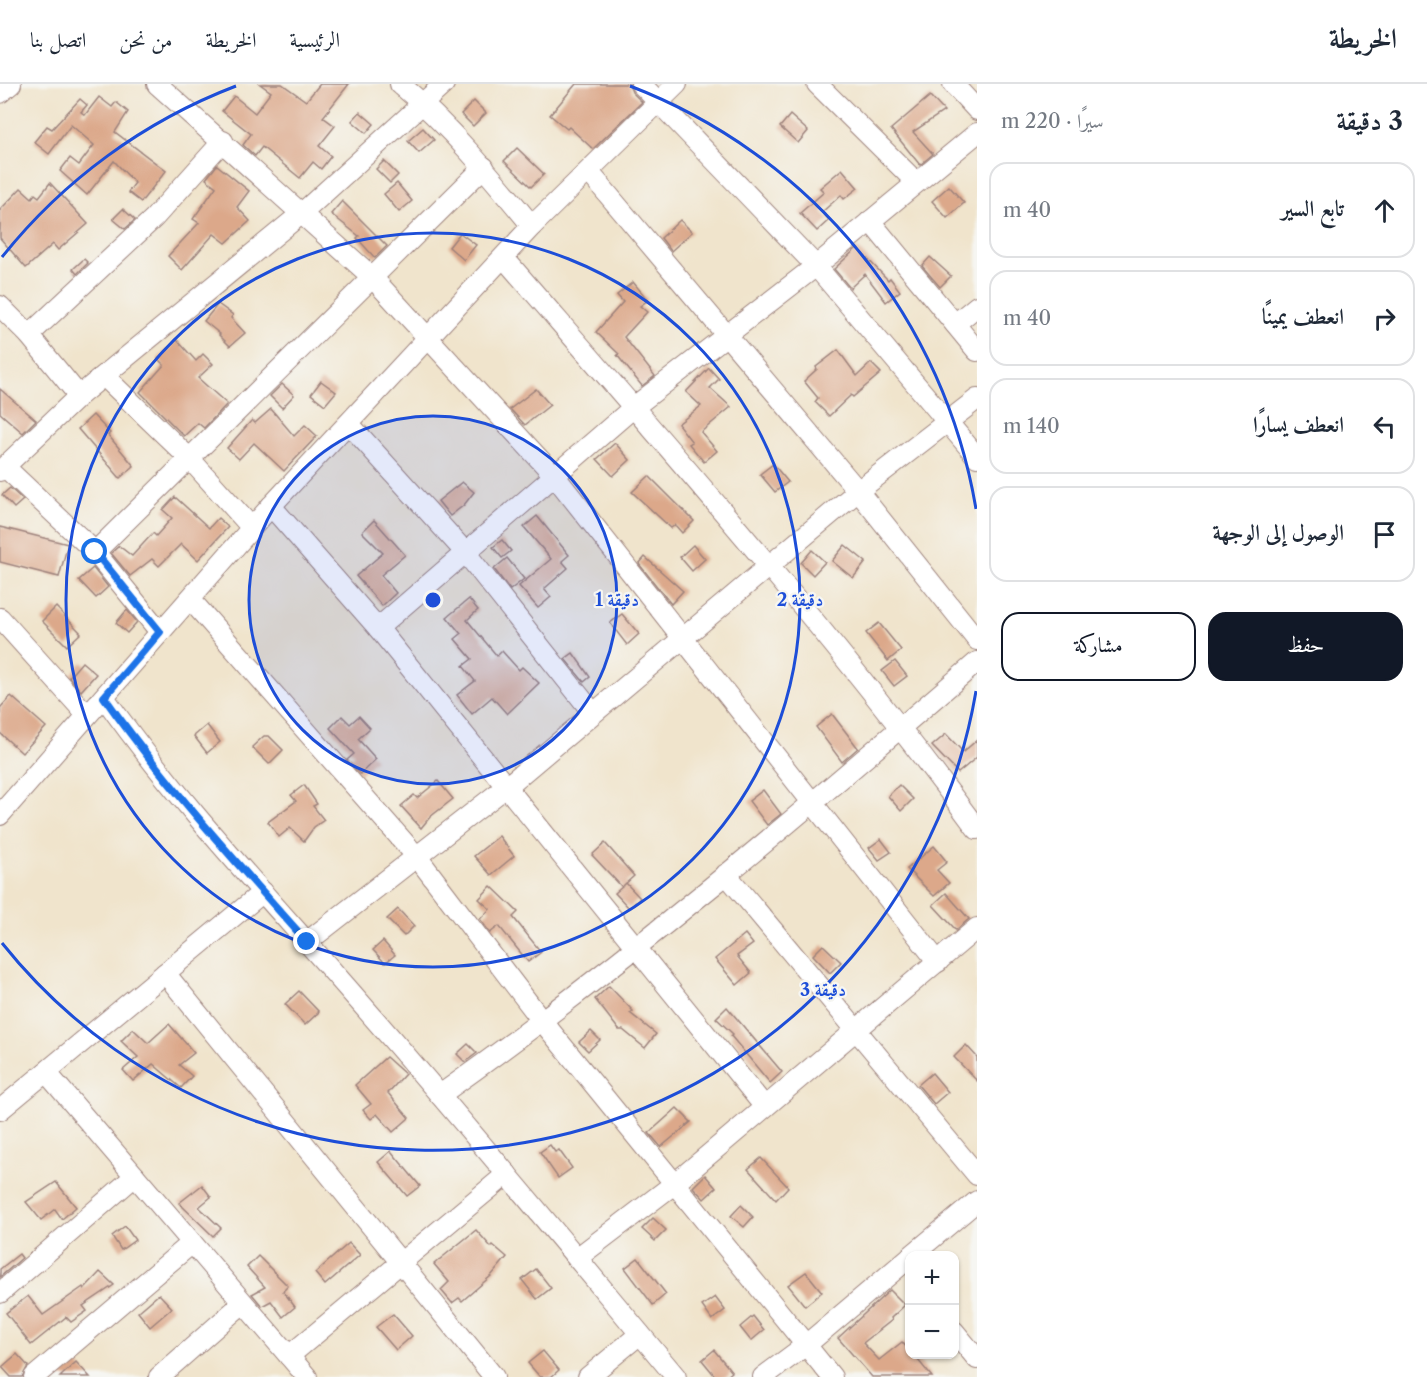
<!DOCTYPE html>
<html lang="ar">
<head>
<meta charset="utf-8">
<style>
	:root { --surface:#fff; --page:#f6f6f7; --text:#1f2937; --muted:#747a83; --line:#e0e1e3; --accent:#111827 }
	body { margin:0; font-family:"Libre Caslon Text",Amiri,serif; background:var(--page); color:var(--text); direction:rtl }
	.controls { position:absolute; right:18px; bottom:18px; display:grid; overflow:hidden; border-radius:12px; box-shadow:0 2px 4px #0004 }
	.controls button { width:54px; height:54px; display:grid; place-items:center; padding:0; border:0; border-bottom:2px solid var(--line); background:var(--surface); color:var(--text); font:30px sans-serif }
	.stop { position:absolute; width:18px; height:18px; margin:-14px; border:4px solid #1a73e8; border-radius:50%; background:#fff }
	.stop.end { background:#1a73e8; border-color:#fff; box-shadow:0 2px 6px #0008 }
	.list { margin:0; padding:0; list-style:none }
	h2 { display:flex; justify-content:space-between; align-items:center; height:78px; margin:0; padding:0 24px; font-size:26px }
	h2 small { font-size:20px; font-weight:400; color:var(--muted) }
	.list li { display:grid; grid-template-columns:39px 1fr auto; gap:18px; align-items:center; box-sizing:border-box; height:96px; margin:0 12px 12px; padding:0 12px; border:2px solid var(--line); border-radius:18px }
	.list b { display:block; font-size:22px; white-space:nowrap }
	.list em { font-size:20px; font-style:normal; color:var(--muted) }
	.actions { display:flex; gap:12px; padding:18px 24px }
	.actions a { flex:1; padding:14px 0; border:2px solid var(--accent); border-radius:18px; text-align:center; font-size:21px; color:var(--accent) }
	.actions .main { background:var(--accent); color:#fff }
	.icon { flex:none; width:33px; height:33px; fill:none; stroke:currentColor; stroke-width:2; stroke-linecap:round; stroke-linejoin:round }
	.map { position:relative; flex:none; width:977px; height:1293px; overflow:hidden; direction:ltr }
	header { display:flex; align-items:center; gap:36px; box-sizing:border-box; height:84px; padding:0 30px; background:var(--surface); border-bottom:2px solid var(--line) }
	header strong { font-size:28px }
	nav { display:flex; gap:33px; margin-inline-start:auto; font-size:21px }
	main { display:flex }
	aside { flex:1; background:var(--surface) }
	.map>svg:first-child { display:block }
	.building { fill:#dca88a }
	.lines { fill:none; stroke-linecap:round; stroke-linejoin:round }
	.minor-casing { stroke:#9d827c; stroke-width:22 }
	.minor { stroke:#fff; stroke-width:20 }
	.route { stroke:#1a73e8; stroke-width:8 }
	.ring { fill:none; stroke:#1d4ed8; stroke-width:3 }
	.centre { fill:#1d4ed8; stroke:#f6f6f2; stroke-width:3 }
	.ring-label { font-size:18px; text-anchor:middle; font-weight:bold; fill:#1d4ed8; stroke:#f6f6f2; stroke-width:4.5; stroke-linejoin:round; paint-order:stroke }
</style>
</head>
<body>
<header>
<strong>الخريطة</strong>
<nav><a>الرئيسية</a><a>الخريطة</a><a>من نحن</a><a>اتصل بنا</a></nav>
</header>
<main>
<aside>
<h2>3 دقيقة<small>سيرًا · 220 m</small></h2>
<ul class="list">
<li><svg class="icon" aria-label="ahead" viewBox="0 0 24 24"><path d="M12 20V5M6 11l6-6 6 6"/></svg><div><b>تابع السير</b></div><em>40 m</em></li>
<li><svg class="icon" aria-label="right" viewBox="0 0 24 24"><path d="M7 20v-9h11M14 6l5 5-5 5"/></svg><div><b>انعطف يمينًا</b></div><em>40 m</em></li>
<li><svg class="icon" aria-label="left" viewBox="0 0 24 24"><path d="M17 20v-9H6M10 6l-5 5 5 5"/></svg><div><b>انعطف يسارًا</b></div><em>140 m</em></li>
<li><svg class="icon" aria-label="arrive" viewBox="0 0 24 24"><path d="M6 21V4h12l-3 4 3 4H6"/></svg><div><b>الوصول إلى الوجهة</b></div></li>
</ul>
<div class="actions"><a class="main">حفظ</a><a>مشاركة</a></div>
</aside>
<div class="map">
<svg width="977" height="1293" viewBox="0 0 977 1293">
	<rect width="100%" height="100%" fill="#f6f6f2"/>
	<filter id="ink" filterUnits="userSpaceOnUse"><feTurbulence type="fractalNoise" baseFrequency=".0167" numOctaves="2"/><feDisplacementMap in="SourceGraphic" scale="12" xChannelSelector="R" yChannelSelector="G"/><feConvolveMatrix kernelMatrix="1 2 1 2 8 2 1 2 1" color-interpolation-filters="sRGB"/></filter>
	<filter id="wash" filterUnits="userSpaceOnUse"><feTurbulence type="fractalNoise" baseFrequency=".008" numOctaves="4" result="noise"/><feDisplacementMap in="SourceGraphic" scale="24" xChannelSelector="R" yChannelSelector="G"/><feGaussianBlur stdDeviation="1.35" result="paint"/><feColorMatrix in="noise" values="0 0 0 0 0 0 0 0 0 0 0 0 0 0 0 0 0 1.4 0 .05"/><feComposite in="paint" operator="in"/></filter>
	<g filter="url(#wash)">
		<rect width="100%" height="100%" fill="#f0e4cc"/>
		<g id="blocks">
			<!-- building -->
			<g class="building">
				<polygon points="260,0 282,0 306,17 320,0 349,0 323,33 335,42 319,62 331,72 321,85 313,78 300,94 262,63 255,72 243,61 251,50 222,27 234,12 255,29 271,8"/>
				<polygon points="576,0 629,0 632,8 642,18 593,65 569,43 567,45 550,31"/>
				<polygon points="930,12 944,27 913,48 933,70 920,81 891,45"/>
				<polygon points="99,13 112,23 116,18 128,28 115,48 166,87 141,118 128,108 135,99 114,77 87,111 60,87 70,74 79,81 94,61 71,41 49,70 34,58 47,42 52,45 80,15 87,21 81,28 85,31"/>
				<polygon points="474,17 486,29 473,42 461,30"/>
				<polygon points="360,28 374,40 366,49 352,37"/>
				<polygon points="790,31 808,47 798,59 780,43"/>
				<polygon points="423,44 434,56 419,69 408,57"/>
				<polygon points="517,64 544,90 531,103 504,77"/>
				<polygon points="384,77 398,91 390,99 376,85"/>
				<polygon points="217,81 249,107 237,123 250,137 226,159 214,150 182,186 168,172 199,139 193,135 216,103 206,95"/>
				<polygon points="842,85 858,104 844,115 841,111 822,128 829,136 817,147 800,129 824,108 820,104"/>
				<polygon points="50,99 88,140 58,166 53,160 26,184 0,154 0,126 21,104 32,114 35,110 39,113"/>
				<polygon points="397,99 412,117 399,128 384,110"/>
				<polygon points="949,102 964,119 947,134 932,117"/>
				<polygon points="342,117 387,162 375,174 357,154 359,152 331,130"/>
				<polygon points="123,125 135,136 125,145 113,135"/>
				<polygon points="680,136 692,148 671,167 661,154"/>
				<polygon points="460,149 476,161 464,176 449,163"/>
				<polygon points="857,164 888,196 890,194 900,207 886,218 865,190 850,204 834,185"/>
				<polygon points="930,173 951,192 940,203 922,182"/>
				<polygon points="84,175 88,179 77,190 73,185"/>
				<polygon points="633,198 648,216 640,222 647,228 624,253 655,292 642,302 617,271 619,270 596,248 623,218 617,211"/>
				<polygon points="218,220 233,231 231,234 245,249 230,262 219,251 220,250 204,237"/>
				<polygon points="177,256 196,277 203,270 213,280 198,294 227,320 204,344 198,339 184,352 140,308 164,281 158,275"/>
				<polygon points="838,266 857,292 871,279 881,289 853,313 851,311 829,332 815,318 818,314 804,297 817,285 816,283"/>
				<polygon points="709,284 719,295 710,304 731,323 701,348 717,367 704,378 689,360 692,358 678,340 701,322 686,308"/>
				<polygon points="321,297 336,308 325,321 311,310"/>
				<polygon points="282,300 294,311 282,324 270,312"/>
				<polygon points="0,305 36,336 23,349 0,329"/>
				<polygon points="536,305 550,321 525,341 510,325"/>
				<polygon points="271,325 294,352 305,341 317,352 284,387 254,359 239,375 227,364 252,336 255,339"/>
				<polygon points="93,331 110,349 108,351 134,382 120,394 78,345"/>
				<polygon points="615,359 630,376 613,392 597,375"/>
				<polygon points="773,380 788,398 775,408 760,390"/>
				<polygon points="649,392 694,437 682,449 675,441 671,444 632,408"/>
				<polygon points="462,398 474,408 464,421 450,432 438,417"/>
				<polygon points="10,404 23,416 14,424 2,411"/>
				<polygon points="175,413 209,444 218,434 228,443 198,476 181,460 159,482 152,475 130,492 111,469 119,462 132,472 153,449 156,452 172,434 163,426"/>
				<polygon points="537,432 569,471 562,477 568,484 544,505 551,513 538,524 519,502 551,475 524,443"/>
				<polygon points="374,436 405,471 381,491 396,509 382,522 356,492 383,469 362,448"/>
				<polygon points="0,443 68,460 59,493 0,478"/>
				<polygon points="502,456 511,467 502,474 493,463"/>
				<polygon points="693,461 705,475 692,487 680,473"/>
				<polygon points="845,461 866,478 853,494 832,477"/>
				<polygon points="812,466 825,478 813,491 801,479"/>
				<polygon points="645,473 683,507 671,520 639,480"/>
				<polygon points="507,474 524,495 510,506 494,485"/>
				<polygon points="93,484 108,503 96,514 79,496"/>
				<polygon points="469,515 478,526 467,536 497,572 502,567 519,586 522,583 539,599 507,630 492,613 472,630 457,611 475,597 463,582 472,575 455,555 461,550 447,533"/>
				<polygon points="56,523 81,549 67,562 42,537"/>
				<polygon points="127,526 137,538 127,549 116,539"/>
				<polygon points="622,530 639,550 627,561 610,539"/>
				<polygon points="879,539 901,566 888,577 866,549"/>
				<polygon points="573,569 590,593 584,598 565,575"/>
				<polygon points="895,577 907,592 894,602 882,587"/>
				<polygon points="82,578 96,590 81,607 69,593"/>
				<polygon points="11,612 46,643 22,669 0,649 0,624"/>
				<polygon points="832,630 858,664 842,678 816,643"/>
				<polygon points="342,632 350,640 359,632 370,644 358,655 376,675 360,690 347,676 354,670 330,644"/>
				<polygon points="207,641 220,658 207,669 194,652"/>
				<polygon points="946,650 963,668 977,656 977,673 958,689 932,662"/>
				<polygon points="264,652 269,652 283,666 269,680 252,663"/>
				<polygon points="438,697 453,715 430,733 421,744 401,722 414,711 417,714"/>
				<polygon points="304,701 317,720 313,722 324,736 314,743 304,757 290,744 279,753 268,738 296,717 291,711"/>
				<polygon points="899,701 913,715 901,727 888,712"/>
				<polygon points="763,706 781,730 767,741 749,717"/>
				<polygon points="499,752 514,772 491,791 474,772"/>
				<polygon points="881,755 891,768 879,776 869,764"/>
				<polygon points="605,759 634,792 623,802 626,799 640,814 629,824 615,809 622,803 592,771"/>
				<polygon points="934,762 947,778 937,786 949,799 934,812 907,785"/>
				<polygon points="491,802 518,828 513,833 541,868 528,878 499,842 490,849 480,835 490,825 479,815"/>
				<polygon points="946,809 969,835 956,846 933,821"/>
				<polygon points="398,825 414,842 404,852 387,835"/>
				<polygon points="745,850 753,860 737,872 751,889 737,901 715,875"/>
				<polygon points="383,857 395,871 385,879 373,866"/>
				<polygon points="823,861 841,878 830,889 813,871"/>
				<polygon points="609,902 633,927 630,929 656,950 645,964 623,946 619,946 595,915"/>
				<polygon points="299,907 319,928 305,941 285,920"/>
				<polygon points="727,923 782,988 770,999 731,952 733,950 716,934"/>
				<polygon points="169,940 194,969 179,981 192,992 181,1004 153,980 133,997 123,986 138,973 121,957 133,945 148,959"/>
				<polygon points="591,947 600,956 588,967 579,958"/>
				<polygon points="468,960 477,969 465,978 457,970"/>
				<polygon points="966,961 977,973 977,997 954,973"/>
				<polygon points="386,973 405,990 388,1009 409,1034 393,1048 377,1030 371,1035 363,1026 371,1020 355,1001"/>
				<polygon points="932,989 948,1008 934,1020 918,1001"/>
				<polygon points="677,1024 691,1038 661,1063 649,1049"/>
				<polygon points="550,1061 555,1068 559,1066 572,1084 558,1094 540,1068"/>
				<polygon points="391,1067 420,1102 407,1112 378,1078"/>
				<polygon points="761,1074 788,1103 776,1116 748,1085"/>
				<polygon points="705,1091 716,1104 704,1115 693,1103"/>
				<polygon points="56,1098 76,1123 62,1135 55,1125 41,1136 26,1118"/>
				<polygon points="202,1101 211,1113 199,1123 221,1144 213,1152 179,1119"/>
				<polygon points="741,1121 753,1133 744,1143 731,1132"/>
				<polygon points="653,1134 666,1146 655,1157 642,1145"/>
				<polygon points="125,1142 135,1156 121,1166 112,1152"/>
				<polygon points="476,1146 491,1163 493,1161 507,1173 491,1192 462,1217 459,1214 452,1219 441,1206 449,1198 434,1180"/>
				<polygon points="349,1159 360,1171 325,1201 315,1189"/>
				<polygon points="19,1170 22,1174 0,1193 0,1185"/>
				<polygon points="258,1172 288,1202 283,1207 295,1223 283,1233 271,1217 262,1222 252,1210 265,1203 247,1183"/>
				<polygon points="638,1174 666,1210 653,1221 625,1184"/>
				<polygon points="536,1185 551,1204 537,1215 522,1196"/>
				<polygon points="100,1188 114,1201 83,1222 87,1227 71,1238 66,1233 31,1261 6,1229 28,1212 43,1231 83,1203 84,1205"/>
				<polygon points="806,1188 822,1208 805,1222 788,1201"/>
				<polygon points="890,1206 905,1221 891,1234 892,1236 863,1259 879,1276 902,1258 909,1266 909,1270 913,1270 932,1293 872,1293 838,1254"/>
				<polygon points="159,1210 172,1224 150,1243 138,1228"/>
				<polygon points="715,1213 725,1226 712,1236 702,1222"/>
				<polygon points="393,1230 412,1252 396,1266 376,1243"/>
				<polygon points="753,1232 764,1246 751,1257 740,1243"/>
				<polygon points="714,1266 732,1288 726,1293 716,1293 702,1276"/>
				<polygon points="543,1267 559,1286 551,1293 540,1293 528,1279"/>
				<polygon points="17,1270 28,1282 22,1293 11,1293 2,1283"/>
				<polygon points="76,1278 90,1293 60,1293"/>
			</g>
		</g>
	</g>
	<g filter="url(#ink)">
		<use href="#blocks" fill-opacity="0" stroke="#9d827c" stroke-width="1.5"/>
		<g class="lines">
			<defs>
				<g id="minor">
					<polyline points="157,0 371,192 554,391 938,878"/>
					<path d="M400,0C450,42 491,92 532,142"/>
					<polyline points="641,0 816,182 977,373"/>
					<polyline points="817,0 916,98"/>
					<polyline points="953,0 977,26"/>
					<polyline points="0,9 11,0"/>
					<polyline points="589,88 858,407 977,556"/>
					<polyline points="870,137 977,267"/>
					<path d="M504,174C666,361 830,546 977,745"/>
					<polyline points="0,222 29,251 79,312"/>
					<polyline points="955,240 977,222"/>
					<polyline points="29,251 154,134 223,57"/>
					<polyline points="104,292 190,375 252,444"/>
					<polyline points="350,341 465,468 593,629"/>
					<polyline points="5,383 95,468 160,548"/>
					<polyline points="0,387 79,312 301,130 444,0"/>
					<polyline points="271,422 378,544 764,1022"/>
					<polyline points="95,468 484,83"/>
					<polyline points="190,515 418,774 543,938 832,1293"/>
					<polyline points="0,534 87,631"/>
					<polyline points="378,544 634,323 816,182 977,49"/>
					<path d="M104,613C180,721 271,816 357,915C466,1039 570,1166 676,1293"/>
					<polyline points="0,731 271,422 532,142 677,0"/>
					<polyline points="726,790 977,1091"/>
					<polyline points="307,858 506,703 858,407 977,315"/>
					<polyline points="165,889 494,1293"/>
					<polyline points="46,988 307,1293"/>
					<path d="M440,1011C628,878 803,728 977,578"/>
					<polyline points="0,1026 263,808"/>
					<polyline points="911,1172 977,1117"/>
					<polyline points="577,1174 674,1100 977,844"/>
					<polyline points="0,1209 135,1092"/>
					<polyline points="954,1247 977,1275"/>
					<polyline points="289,1272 507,1090"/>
					<polyline points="34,1293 192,1159"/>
					<polyline points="159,1293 243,1219"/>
					<polyline points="588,1293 640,1250"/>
					<polyline points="763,1293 806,1261 910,1173"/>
				</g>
			</defs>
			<!-- minor casing -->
			<use href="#minor" class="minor-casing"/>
			<!-- minor -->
			<use href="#minor" class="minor"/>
		</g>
	</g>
	<g class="lines" filter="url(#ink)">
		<!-- route -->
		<path class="route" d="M95,468L160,548L104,613C165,700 236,778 307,858"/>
	</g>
	<!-- distance rings -->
	<circle cx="433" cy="516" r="184" fill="#1d4ed8" fill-opacity=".12"/>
	<g class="ring">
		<circle cx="433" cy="516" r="184"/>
		<circle cx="433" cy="516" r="367"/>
		<path d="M976 607A551 551 0 0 1 2 859M2 173A551 551 0 0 1 236 2M630 2A551 551 0 0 1 976 425"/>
	</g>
	<circle cx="433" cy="516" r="9" class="centre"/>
	<g class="ring-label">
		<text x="617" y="522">1 دقيقة</text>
		<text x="800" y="522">2 دقيقة</text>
		<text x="823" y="912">3 دقيقة</text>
	</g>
</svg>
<div class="controls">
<button>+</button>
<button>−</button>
</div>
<div class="stop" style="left:95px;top:468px"></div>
<div class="stop end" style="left:307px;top:858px"></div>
</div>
</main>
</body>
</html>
